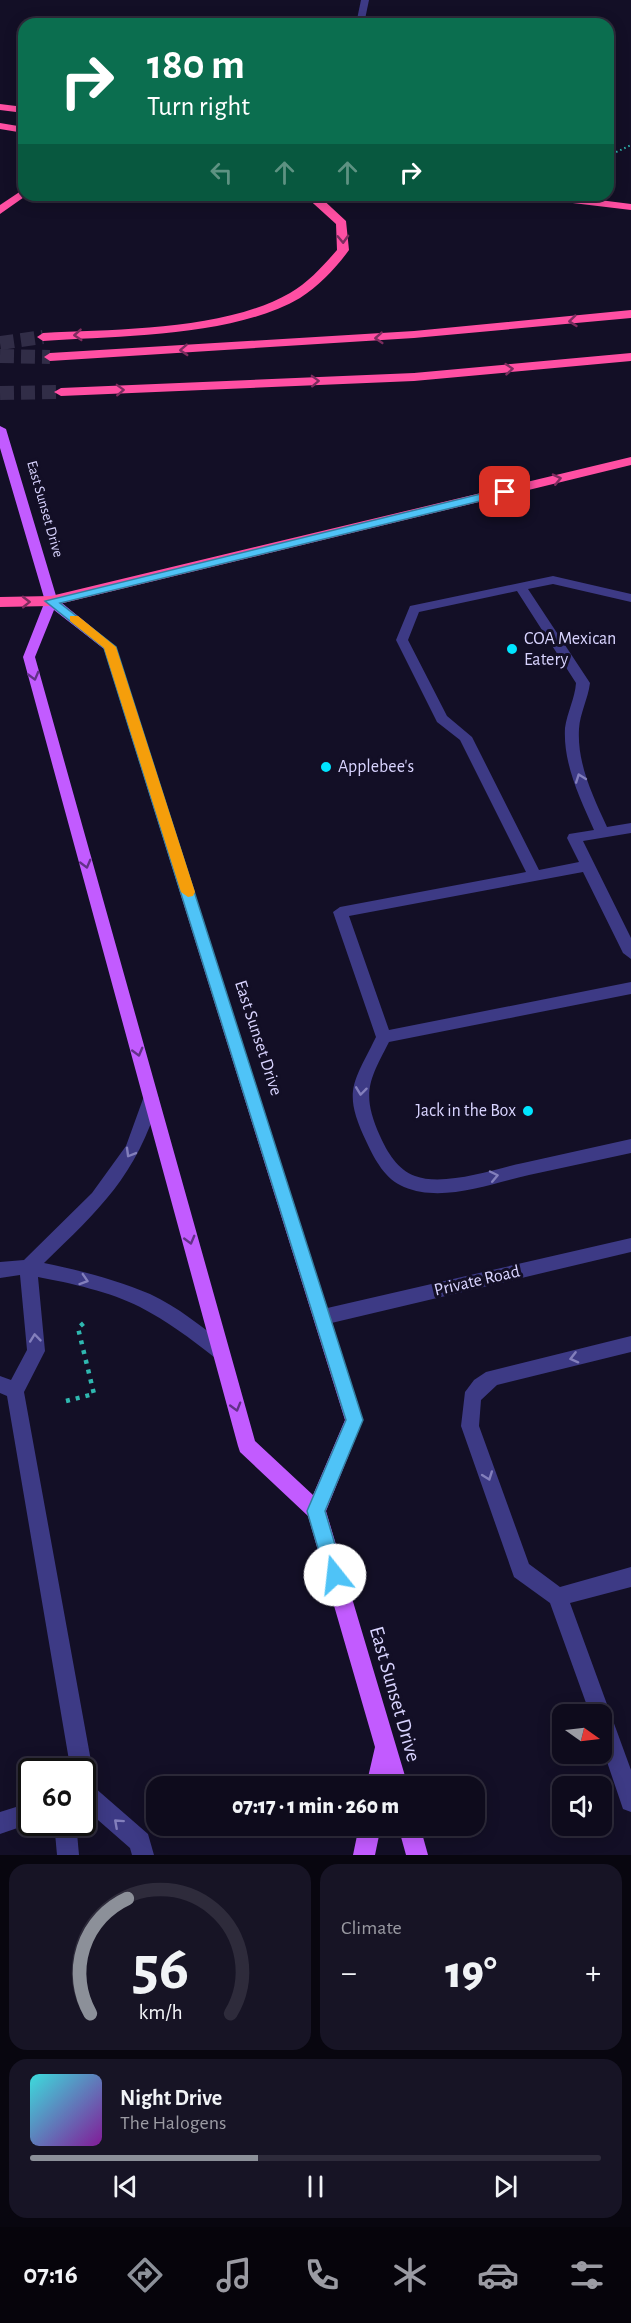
<!DOCTYPE html>
<html lang="en">
<head>
<meta charset="utf-8">
<style>
	:root { --surface:#0e0b1c; --page:#171425; --text:#f1f3f6; --muted:#9b9ba3; --line:#2e2b3b; --accent:#8c9099 }
	body { margin:0; font-family:"Alegreya Sans",sans-serif; background:var(--page); color:var(--text); height:100vh; display:flex; flex-direction:column; font-size:22px; white-space:nowrap }
	* { box-sizing:border-box; margin:0 }
	p { font-size:20px; color:var(--muted) }
	.icon { flex:none; width:33px; height:33px; fill:none; stroke:currentColor; stroke-width:2; stroke-linecap:round; stroke-linejoin:round }
	.map { position:relative; height:1855px; overflow:hidden }
	.details { display:flex; flex-direction:column; gap:9px; padding:9px; background:#08060f; flex:1 }
	.details>* { flex:none }
	.hud { position:absolute; left:18px; top:18px; width:596px; height:183px; border-radius:18px; box-shadow:0 3px 15px #0003,0 0 0 2px var(--line); background:#0b6e4f; color:#fff; overflow:hidden }
	.needle { width:39px; rotate:104deg }
	.buttons { position:absolute; left:552px; top:1704px; display:grid; gap:12px }
	.buttons a { display:grid; place-items:center; width:60px; height:60px; border-radius:12px; background:var(--surface); box-shadow:0 3px 15px #0003,0 0 0 2px var(--line); font-size:30px }
	.speed { position:absolute; left:18px; top:1758px; display:flex; gap:12px; font-size:30px; font-weight:700; text-align:center }
	.speed>* { display:grid; place-content:center; width:78px; height:78px; border-radius:50%; background:var(--surface); box-shadow:0 3px 15px #0003,0 0 0 2px var(--line); line-height:1 }
	.speed .limit { border:3px solid #111; border-radius:9px; background:#fff; color:#111 }
	.pin { position:absolute; display:grid; place-items:center; width:51px; height:51px; color:#fff; margin:-26px; border-radius:12px; box-shadow:0 3px 9px #0006 }
	.me { position:absolute; width:66px; margin:-33px; rotate:344deg; stroke-linejoin:round; filter:drop-shadow(0 0 4px #0008) }
	.turn { display:flex; align-items:center; gap:21px; height:126px; padding:0 30px; font-size:27px }
	.turn .icon { width:78px; height:78px; stroke-width:2.5 }
	.turn b { display:block; font-size:42px; line-height:51px }
	.lanes { display:flex; align-items:center; height:57px; padding:0 30px; background:#0003; justify-content:center; gap:30px; direction:ltr }
	.lanes .off { opacity:.35 }
	.big { font-size:45px; font-weight:800; line-height:1.1 }
	.details .tile { flex:1; display:flex; flex-direction:column; justify-content:center; gap:9px; min-width:0; padding:0 21px; border-radius:18px; background:var(--page) }
	.details .dial { align-items:center; gap:0 }
	.dial svg { height:156px; overflow:visible; fill:none; stroke:var(--line); stroke-width:7; stroke-linecap:round; text-anchor:middle }
	.dial text { fill:var(--text); stroke:none }
	.song { display:flex; align-items:center; gap:18px }
	.cover { width:72px; height:72px; border-radius:9px; background:linear-gradient(135deg,hsl(180 70% 55%),hsl(290 70% 35%)) }
	.played { height:6px; border-radius:3px; background:linear-gradient(90deg,var(--accent) 40%,var(--line) 40%) }
	.keys { display:flex; justify-content:space-around; direction:ltr }
	.heat { display:flex; justify-content:space-between; align-items:center; font-size:33px; direction:ltr }
	.details .tiles { flex:1; display:grid; gap:9px; grid-template-columns:1fr 1fr }
	.tile:last-child { grid-column:span 2 }
	.trip { position:absolute; left:146px; top:1776px; width:339px; height:60px; border-radius:18px; background:var(--surface); box-shadow:0 3px 15px #0003,0 0 0 2px var(--line); font-weight:800; line-height:60px; text-align:center }
	.dock { display:flex; height:96px; justify-content:space-around; align-items:center; background:#06040b; color:var(--muted) }
	.dock .icon { width:42px; height:42px }
	.dock .selected { color:var(--accent) }
	.dock b { font-size:27px; color:var(--text) }
	.map>svg:first-child { display:block }
</style>
</head>
<body>
<div class="map">
<svg width="631" height="1855" viewBox="0 0 631 1855">
	<rect width="100%" height="100%" fill="#130f26"/>
	<g fill="none" stroke-linecap="round" stroke-linejoin="round">
		<!-- highway-tunnel -->
		<g stroke="#312d47" stroke-width="14" stroke-dasharray="14 7" stroke-linecap="butt">
			<polyline points="0,343 43,337"/>
			<polyline points="0,356 50,357"/>
			<polyline points="0,393 61,392"/>
		</g>
		<!-- path-far1 -->
		<polyline stroke="#2fb8b0" stroke-width="2" stroke-dasharray="1.5 3" stroke-linecap="butt" points="608,156 631,145"/>
		<!-- path -->
		<polyline stroke="#2fb8b0" stroke-width="4.5" stroke-dasharray="4 6" stroke-linecap="butt" points="66,1401 94,1394 78,1328 85,1322"/>
		<!-- minor -->
		<g fill="#3d3a85" fill-rule="evenodd">
			<polygon points="361,0 369,0 364,24 356,24"/>
			<path d="M553 576 631 594V602L553 584 528 589 590 683C588 699 580 713 579 729 577 764 593 796 607 827L631 823V833L583 841 631 938V959L623 953 583 872 349 916 389 1030 631 982V994L389 1042C369 1081 361 1093 380 1136 387 1152 398 1170 415 1176 444 1187 494 1169 523 1163 559 1155 595 1147 631 1139V1153C597 1160 563 1168 529 1175 490 1184 442 1203 404 1187 385 1179 375 1160 367 1143 342 1091 353 1084 376 1037L333 912 340 907 526 872 460 740 437 722 396 640 410 606ZM517 591 576 683C575 698 567 713 565 728 563 764 580 798 594 830L569 834 567 838 579 862 539 870 472 737 447 716 408 640 419 612Z"/>
			<path d="M151 1093 157 1094 159 1099C137 1175 99 1210 44 1263 79 1270 117 1280 150 1294 178 1307 202 1327 226 1345L229 1351 226 1357 220 1359 214 1357C190 1338 167 1321 140 1307 111 1292 70 1283 38 1277L45 1351 24 1392 93 1772 90 1780 82 1782V1772H71L7 1396 0 1393V1376L11 1380 27 1350 20 1275 0 1278V1262L24 1260 92 1193 126 1146 143 1099 145 1094Z"/>
			<polygon points="631,1238 631,1252 323,1325 317,1323 314,1317 317,1311 323,1309"/>
			<polygon points="631,1336 631,1352 497,1385 481,1400 479,1426 529,1564 560,1587 631,1567 631,1587 570,1603 631,1770 631,1812 623,1809 602,1747 602,1714 590,1714 550,1603 514,1577 461,1426 465,1392 474,1380 486,1372"/>
			<polygon points="86,1784 94,1787 148,1834 154,1855 132,1855 130,1848 82,1806 82,1786"/>
			<polygon points="32,1802 32,1822 35,1822 0,1834 0,1812"/>
			<polygon points="54,1822 76,1822 79,1855 57,1855"/>
		</g>
		<!-- major -->
		<g fill="#c25bff" fill-rule="evenodd">
			<path d="M0 426 6 429 57 599 116 647 363 1420 326 1511 408 1786H366L375 1747 308 1516 240 1452 238 1446 23 657 45 601 0 448ZM54 610 104 649 345 1420 313 1495 255 1441 35 657Z"/>
			<polygon points="359,1826 381,1826 375,1855 353,1855"/>
			<polygon points="398,1826 420,1826 428,1855 406,1855"/>
		</g>
		<!-- highway -->
		<g fill="#ff4fa3" fill-rule="evenodd">
			<polygon points="0,104 24,107 24,113 0,110"/>
			<polygon points="0,123 24,127 24,133 0,129"/>
			<polygon points="24,189 24,195 27,195 0,214 0,205"/>
			<path d="M304 195H318L346 221 349 250C336 268 319 286 300 298 233 337 119 336 43 341L37 337 43 333C119 329 223 331 290 293 309 282 323 266 337 250L336 224Z"/>
			<polygon points="525,195 560,195 631,204 631,210 531,198"/>
			<polygon points="631,310 631,318 414,338 50,361 44,357 50,353 414,331"/>
			<polygon points="631,353 631,361 414,381 61,396 54,392 61,388 414,373"/>
			<polygon points="631,457 631,465 51,606 0,607 0,597 51,596"/>
		</g>
	</g>
	<!-- one-way arrows -->
	<defs><path id="oneway-chevron" d="M-2-3.5L2.5 0L-2 3.5" fill="none" stroke-width="1.6" stroke-linecap="round" stroke-linejoin="round" transform="scale(1.5)"/></defs>
	<g stroke="#7d2c5e">
		<use href="#oneway-chevron" transform="translate(343 239) rotate(88)"/>
		<use href="#oneway-chevron" transform="translate(573 321) rotate(174)"/>
		<use href="#oneway-chevron" transform="translate(78 335) rotate(176)"/>
		<use href="#oneway-chevron" transform="translate(379 338) rotate(176)"/>
		<use href="#oneway-chevron" transform="translate(184 350) rotate(177)"/>
		<use href="#oneway-chevron" transform="translate(509 369) rotate(-5)"/>
		<use href="#oneway-chevron" transform="translate(315 381) rotate(-2)"/>
		<use href="#oneway-chevron" transform="translate(120 390) rotate(-2)"/>
		<use href="#oneway-chevron" transform="translate(557 479) rotate(-13)"/>
		<use href="#oneway-chevron" transform="translate(26 602) rotate(-1)"/>
	</g>
	<g stroke="#623188">
		<use href="#oneway-chevron" transform="translate(34 676) rotate(75)"/>
		<use href="#oneway-chevron" transform="translate(86 864) rotate(75)"/>
		<use href="#oneway-chevron" transform="translate(138 1052) rotate(75)"/>
		<use href="#oneway-chevron" transform="translate(190 1240) rotate(75)"/>
		<use href="#oneway-chevron" transform="translate(236 1407) rotate(74)"/>
	</g>
	<g stroke="#837fbc">
		<use href="#oneway-chevron" transform="translate(580 778) rotate(-110)"/>
		<use href="#oneway-chevron" transform="translate(361 1091) rotate(97)"/>
		<use href="#oneway-chevron" transform="translate(130 1153) rotate(120)"/>
		<use href="#oneway-chevron" transform="translate(494 1176) rotate(-12)"/>
		<use href="#oneway-chevron" transform="translate(84 1280) rotate(18)"/>
		<use href="#oneway-chevron" transform="translate(35 1338) rotate(-96)"/>
		<use href="#oneway-chevron" transform="translate(574 1358) rotate(166)"/>
		<use href="#oneway-chevron" transform="translate(488 1476) rotate(70)"/>
		<use href="#oneway-chevron" transform="translate(118 1823) rotate(-138)"/>
	</g>
	<!-- route -->
	<polygon fill="#4fc3f7" stroke="#337fa1" stroke-width="1.5" points="505,488 509,489 509,494 60,603 116,647 363,1420 325,1511 344,1575 341,1581 335,1584 328,1581 326,1575 307,1511 346,1420 104,648 45,601"/>
	<!-- slow -->
	<polygon fill="#f59e0b" points="70,616 78,616 116,647 195,892 193,896 188,897 181,892 104,648 70,621"/>
	<!-- markers -->
	<g fill="#00e5ff" stroke="#130f26" stroke-width="2">
		<circle cx="512" cy="649" r="6"/>
		<circle cx="326" cy="767" r="6"/>
		<circle cx="528" cy="1111" r="6"/>
	</g>
	<g text-anchor="middle" dominant-baseline="central" stroke-width="6" stroke-linejoin="round" paint-order="stroke">
		<!-- far-street labels -->
		<g font-size="15" fill="#d9d4ff" stroke="#130f26">
			<text transform="translate(45 509) rotate(74)">East Sunset Drive</text>
		</g>
		<!-- poi labels -->
		<g font-size="18" fill="#d9d4ff" stroke="#130f26" text-anchor="start">
			<text x="524" y="639">COA Mexican<tspan x="524" dy="21">Eatery</tspan></text>
			<text x="338" y="767">Applebee's</text>
			<text x="516" y="1111" text-anchor="end">Jack in the Box</text>
		</g>
		<!-- street labels -->
		<g font-size="18" fill="#d9d4ff" stroke="#130f26">
			<text transform="translate(258 1038) rotate(72)">East Sunset Drive</text>
			<text transform="translate(477 1281) rotate(-13)">Private Road</text>
		</g>
		<!-- near-street labels -->
		<g font-size="21" fill="#d9d4ff" stroke="#130f26">
			<text transform="translate(395 1694) rotate(74)">East Sunset Drive</text>
		</g>
	</g>
</svg>
<div class="buttons">
<a><svg class="needle" viewBox="-14 -14 28 28"><path d="M0-13l5 13h-10z" fill="#e53935"/><path d="M0 13l5-13h-10z" fill="#9b9ba3"/></svg></a>
<a><svg class="icon" aria-label="sound" viewBox="0 0 24 24"><path d="M4 9h4l5-4v14l-5-4H4zM17 9q2 3 0 6"/></svg></a>
</div>
<div class="speed"><div class="limit">60</div></div>
<div class="pin" style="left:505px;top:492px;background:#d93025"><svg class="icon" aria-label="arrive" viewBox="0 0 24 24"><path d="M6 21V4h12l-3 4 3 4H6"/></svg></div>
<svg class="me" style="left:335px;top:1575px" viewBox="-20 -20 40 40"><circle r="19" fill="#fff"/><path d="M0-13L10 11 0 6-10 11z" fill="#4fc3f7"/></svg>
<div class="trip">07:17 · 1 min · 260 m</div>
<div class="hud">
<div class="turn"><svg class="icon" aria-label="right" viewBox="0 0 24 24"><path d="M7 20v-9h11M14 6l5 5-5 5"/></svg><div><b>180 m</b>Turn right</div></div>
<div class="lanes"><svg class="icon off" aria-label="left" viewBox="0 0 24 24"><path d="M17 20v-9H6M10 6l-5 5 5 5"/></svg><svg class="icon off" aria-label="ahead" viewBox="0 0 24 24"><path d="M12 20V5M6 11l6-6 6 6"/></svg><svg class="icon off" aria-label="ahead" viewBox="0 0 24 24"><path d="M12 20V5M6 11l6-6 6 6"/></svg><svg class="icon" aria-label="right" viewBox="0 0 24 24"><path d="M7 20v-9h11M14 6l5 5-5 5"/></svg></div>
</div>
</div>
<section class="details">
<div class="tiles">
<div class="tile dial"><svg viewBox="0 0 100 80">
<path d="M14 69A42 42 0 1 1 86 69"/>
<path d="M14 69A42 42 0 0 1 33 10" stroke="#8c9099"/>
<text x="50" y="56" font-size="32" font-weight="700">56</text>
<text x="50" y="72" font-size="11">km/h</text>
</svg></div>
<div class="tile"><p>Climate</p>
<div class="heat"><a>−</a><b class="big">19°</b><a>+</a></div>
</div>
<div class="tile">
<div class="song"><i class="cover"></i><div><b>Night Drive</b><p>The Halogens</p></div></div>
<div class="played"></div>
<div class="keys"><svg class="icon" aria-label="previous" viewBox="0 0 24 24"><path d="M18 5L8 12l10 7zM5 5v14"/></svg><svg class="icon" aria-label="pause" viewBox="0 0 24 24"><path d="M8 5v14M16 5v14"/></svg><svg class="icon" aria-label="next" viewBox="0 0 24 24"><path d="M6 5l10 7-10 7zM19 5v14"/></svg></div>
</div>
</div>
</section>
<nav class="dock">
<b>07:16</b>
<svg class="icon selected" aria-label="directions" viewBox="0 0 24 24"><path d="M12 3l9 9-9 9-9-9zM9 14v-3h6M13 9l2 2-2 2"/></svg>
<svg class="icon" aria-label="music" viewBox="0 0 24 24"><path d="M9 18V5l10-2v13"/><circle cx="6" cy="18" r="3"/><circle cx="16" cy="16" r="3"/></svg>
<svg class="icon" aria-label="phone" viewBox="0 0 24 24"><path d="M5 4h4l2 5-3 2q2 4 5 5l2-3 5 2v4C11 20 4 13 5 4z"/></svg>
<svg class="icon" aria-label="climate" viewBox="0 0 24 24"><path d="M12 3v18M4 7l16 10M4 17L20 7"/></svg>
<svg class="icon" aria-label="car" viewBox="0 0 24 24"><path d="M5 17H2v-5l4-1 3-4h7l3 4 3 1v5h-3M9 17h6M6 11h13"/><circle cx="7" cy="17" r="2"/><circle cx="17" cy="17" r="2"/></svg>
<svg class="icon" aria-label="filters" viewBox="0 0 24 24"><path d="M4 7h16M4 17h16"/><circle cx="9" cy="7" r="2"/><circle cx="15" cy="17" r="2"/></svg>
</nav>
</body>
</html>
